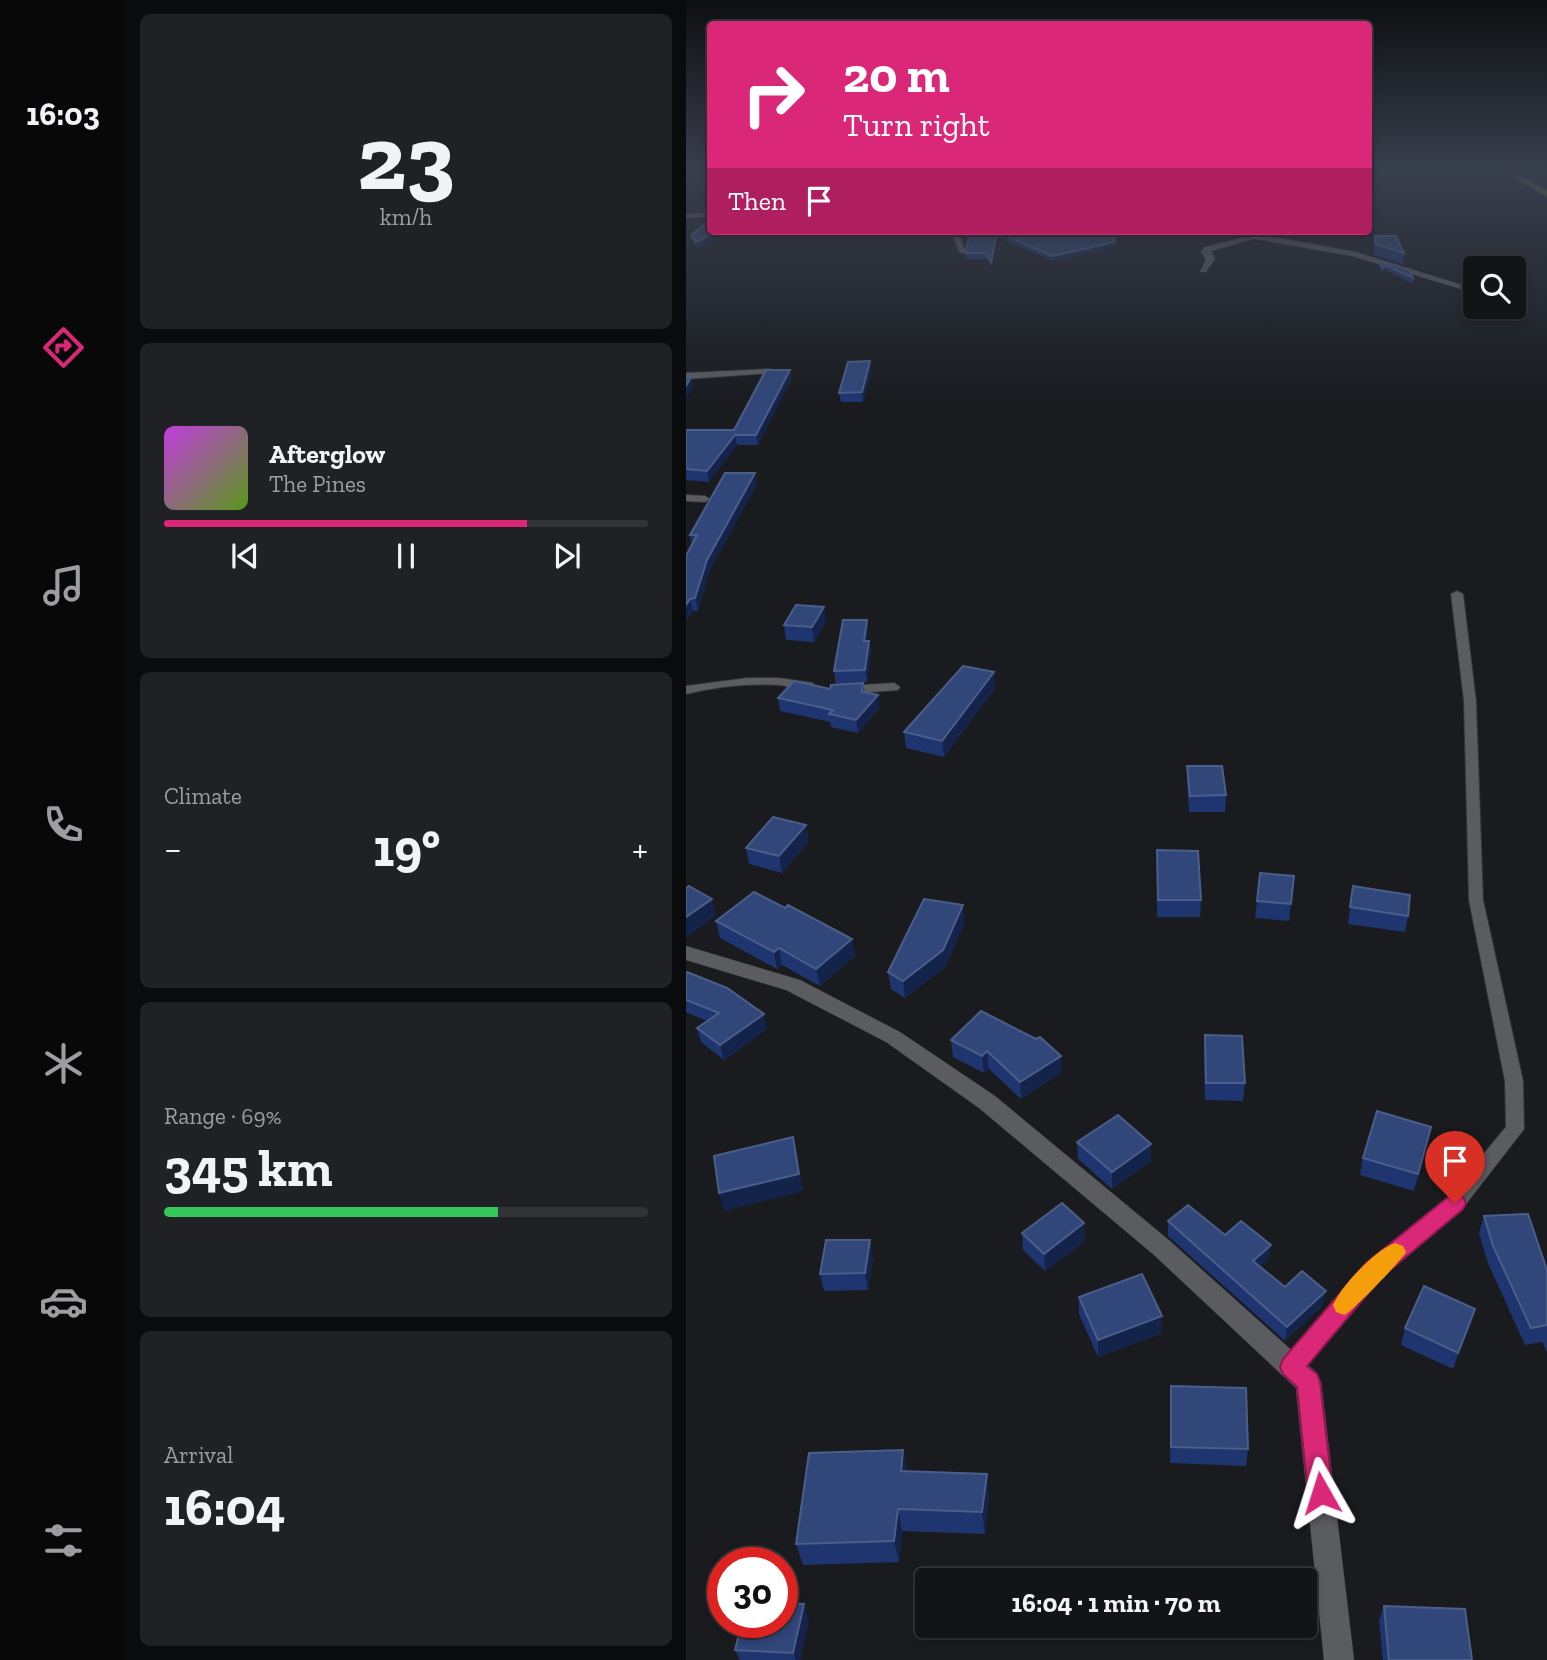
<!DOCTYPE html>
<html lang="en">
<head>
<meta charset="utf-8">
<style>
	:root { --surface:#131417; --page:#202124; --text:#f1f3f6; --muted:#9d9ea1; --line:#323336; --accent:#db2777 }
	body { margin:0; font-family:"Zilla Slab",serif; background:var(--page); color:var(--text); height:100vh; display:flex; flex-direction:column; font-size:26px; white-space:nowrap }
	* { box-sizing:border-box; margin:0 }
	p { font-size:23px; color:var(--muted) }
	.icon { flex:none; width:38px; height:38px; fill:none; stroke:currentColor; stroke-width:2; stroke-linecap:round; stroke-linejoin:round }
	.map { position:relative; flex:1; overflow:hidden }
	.details { display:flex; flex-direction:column; gap:14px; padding:14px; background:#0a0b0d; width:560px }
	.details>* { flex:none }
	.banner { position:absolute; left:21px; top:21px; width:665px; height:214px; border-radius:7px; box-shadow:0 4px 10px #0003,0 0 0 2px var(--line); background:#db2777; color:#fff; overflow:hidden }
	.tools { position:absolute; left:777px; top:256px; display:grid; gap:14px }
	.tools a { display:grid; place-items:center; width:63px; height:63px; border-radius:7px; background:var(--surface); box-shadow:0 4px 10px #0003,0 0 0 2px var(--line); font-size:35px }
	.speed { position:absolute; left:21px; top:1547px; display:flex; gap:14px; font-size:35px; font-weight:700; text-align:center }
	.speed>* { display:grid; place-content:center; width:91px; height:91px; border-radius:50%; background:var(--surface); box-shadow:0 4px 10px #0003,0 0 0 2px var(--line); line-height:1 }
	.speed .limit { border:10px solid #d22; background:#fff; color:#111 }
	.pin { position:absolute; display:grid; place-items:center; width:60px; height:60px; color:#fff; margin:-72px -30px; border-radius:50% 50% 50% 0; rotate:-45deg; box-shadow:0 0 7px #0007 }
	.pin .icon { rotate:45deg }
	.me { position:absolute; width:77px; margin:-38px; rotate:354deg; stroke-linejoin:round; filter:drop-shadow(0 0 5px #0008) }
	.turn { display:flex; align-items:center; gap:24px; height:147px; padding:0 21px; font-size:32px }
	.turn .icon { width:91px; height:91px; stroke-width:2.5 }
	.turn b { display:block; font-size:49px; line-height:60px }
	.then { display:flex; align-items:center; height:66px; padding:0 21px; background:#0003; gap:14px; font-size:26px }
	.big { font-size:52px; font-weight:800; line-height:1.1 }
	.details .tile { flex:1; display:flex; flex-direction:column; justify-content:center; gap:10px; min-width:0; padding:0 24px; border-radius:10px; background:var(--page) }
	.details .dial { align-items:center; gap:0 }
	.dial b { font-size:91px; line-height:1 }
	.song { display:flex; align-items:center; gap:21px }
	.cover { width:84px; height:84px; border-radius:10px; background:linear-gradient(135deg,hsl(290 70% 55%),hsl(90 70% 35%)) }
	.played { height:7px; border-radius:4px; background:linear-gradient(90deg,var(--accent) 75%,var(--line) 75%) }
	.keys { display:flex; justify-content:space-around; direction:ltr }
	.heat { display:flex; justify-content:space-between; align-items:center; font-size:38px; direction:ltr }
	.charge { height:10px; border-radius:5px; background:linear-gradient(90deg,#34c759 69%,var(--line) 0) }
	.trip { position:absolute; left:229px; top:1568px; width:402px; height:70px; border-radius:7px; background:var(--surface); box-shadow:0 4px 10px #0003,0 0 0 2px var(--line); font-weight:800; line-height:70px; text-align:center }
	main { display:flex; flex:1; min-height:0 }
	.dock { display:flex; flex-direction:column; width:126px; justify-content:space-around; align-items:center; background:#080809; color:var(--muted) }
	.dock .icon { width:49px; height:49px }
	.dock .selected { color:var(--accent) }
	.dock b { font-size:32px; color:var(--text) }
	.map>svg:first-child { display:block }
</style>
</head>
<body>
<main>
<nav class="dock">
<b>16:03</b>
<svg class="icon selected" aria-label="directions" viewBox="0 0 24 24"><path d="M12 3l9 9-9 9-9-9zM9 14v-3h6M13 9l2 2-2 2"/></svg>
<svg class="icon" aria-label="music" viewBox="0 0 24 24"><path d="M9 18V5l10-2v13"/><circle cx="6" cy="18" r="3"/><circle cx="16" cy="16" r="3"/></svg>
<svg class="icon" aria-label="phone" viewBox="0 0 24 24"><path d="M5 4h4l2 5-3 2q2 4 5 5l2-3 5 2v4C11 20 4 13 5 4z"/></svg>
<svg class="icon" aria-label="climate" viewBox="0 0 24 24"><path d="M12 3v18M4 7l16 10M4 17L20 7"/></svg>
<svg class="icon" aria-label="car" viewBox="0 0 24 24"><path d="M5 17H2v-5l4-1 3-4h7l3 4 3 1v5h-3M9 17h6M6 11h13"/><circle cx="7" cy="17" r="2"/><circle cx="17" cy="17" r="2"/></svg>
<svg class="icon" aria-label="filters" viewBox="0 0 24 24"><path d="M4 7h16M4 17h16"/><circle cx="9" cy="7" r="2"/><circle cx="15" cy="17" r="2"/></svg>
</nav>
<section class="details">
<div class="tile dial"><b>23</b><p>km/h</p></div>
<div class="tile">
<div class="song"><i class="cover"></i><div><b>Afterglow</b><p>The Pines</p></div></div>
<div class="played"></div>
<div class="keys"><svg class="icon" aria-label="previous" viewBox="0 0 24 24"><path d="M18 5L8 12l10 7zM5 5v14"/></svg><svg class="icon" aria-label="pause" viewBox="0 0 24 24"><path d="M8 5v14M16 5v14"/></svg><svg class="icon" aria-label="next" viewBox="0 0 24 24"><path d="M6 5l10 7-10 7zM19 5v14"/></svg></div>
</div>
<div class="tile"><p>Climate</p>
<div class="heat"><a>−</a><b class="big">19°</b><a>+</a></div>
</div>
<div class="tile"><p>Range · 69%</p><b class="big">345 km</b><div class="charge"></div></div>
<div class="tile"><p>Arrival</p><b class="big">16:04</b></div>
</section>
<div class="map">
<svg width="861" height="1660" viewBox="0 0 861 1660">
	<rect width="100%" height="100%" fill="#191b1f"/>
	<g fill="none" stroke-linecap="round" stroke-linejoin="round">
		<defs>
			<g id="service">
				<polygon points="82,369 85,369 85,373 0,379 0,373"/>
				<polygon points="0,495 19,496 24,499 19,502 0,501"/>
				<polygon points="771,591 777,594 790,701 797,900 837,1081 838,1129 776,1209 695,1276 613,1374 606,1377 599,1374 596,1367 599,1360 681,1264 762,1197 820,1127 819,1081 783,900 778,701 765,594"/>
				<path d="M61 678H93L127 683 129 686C120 693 104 686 93 685 61 683 30 687 0 694V686Z"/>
				<polygon points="208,683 214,687 212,690 160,694 154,690 160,686"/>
			</g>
			<g id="minor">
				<polygon points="24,213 24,217 0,218 0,214"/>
				<polygon points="264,231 272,231 280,253 274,253"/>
				<polygon points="370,231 493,231 489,233 374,233"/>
				<polygon points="543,231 556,231 670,252 786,288 778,290 666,256 568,239 525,251 529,259 520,272 514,272 520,259 515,252 519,247 559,237"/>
				<polygon points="0,946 114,980 214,1032 309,1096 484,1241 631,1373 635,1382 668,1660 638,1660 610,1388 468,1255 293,1108 200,1042 100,990 0,960"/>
			</g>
			<polygon id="motorway" points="816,171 826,171 861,190 861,197"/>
		</defs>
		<!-- service casing -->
		<use href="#service" stroke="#333437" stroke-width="2"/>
		<!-- minor casing -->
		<use href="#minor" stroke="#333437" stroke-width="1"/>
		<!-- motorway casing -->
		<use href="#motorway" stroke="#333437" stroke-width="2"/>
		<!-- service -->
		<use href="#service" fill="#5a5c60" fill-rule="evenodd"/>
		<!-- minor -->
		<use href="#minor" fill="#5a5c60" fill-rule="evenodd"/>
		<!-- motorway -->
		<use href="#motorway" fill="#a5ac3b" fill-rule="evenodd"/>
	</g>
	<!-- wall -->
	<g fill="#1e356f">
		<polygon points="24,220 11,249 7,242 5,235"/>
		<polygon points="285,231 357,234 429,247 368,261 311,237 306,267 301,259 279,259 279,253"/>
		<polygon points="689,236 718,253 717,264 688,255"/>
		<polygon points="694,262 727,278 727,284 701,271 696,273 693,267"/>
		<polygon points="104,370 105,380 72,445 51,445 23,482 0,480 0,430 48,430"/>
		<polygon points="185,371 177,402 155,402 153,393"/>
		<polygon points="71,484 23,572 12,611 7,611 0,622 6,544 4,535"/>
		<polygon points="181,620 182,632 181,641 183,641 185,653 181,682 150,684 148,671"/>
		<polygon points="140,622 128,642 100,640 98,625"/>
		<polygon points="177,683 179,693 192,695 193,708 172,733 145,727 144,722 94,711 92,698"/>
		<polygon points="309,688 258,757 220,748 218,732"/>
		<polygon points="501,766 540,795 539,812 503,812 501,782"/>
		<polygon points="120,825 123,841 96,873 63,864 60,848"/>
		<polygon points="471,850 515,900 514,917 471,917"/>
		<polygon points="608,876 603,921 569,918 571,901"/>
		<polygon points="667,886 722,916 719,932 662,924"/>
		<polygon points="99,908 166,939 169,956 134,986 96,965 91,969 34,938 30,921"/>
		<polygon points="279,922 259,967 219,998 205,989 202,972"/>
		<polygon points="0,973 81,1029 38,1060 15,1042 11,1028 21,1021 0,1012"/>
		<polygon points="519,1035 559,1083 557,1101 519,1100 518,1052"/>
		<polygon points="350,1039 375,1073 335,1099 302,1068 298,1073 267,1057 265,1040"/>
		<polygon points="391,1142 465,1161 426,1189 392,1159"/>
		<polygon points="742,1144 728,1191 674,1175 677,1158"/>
		<polygon points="798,1216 861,1270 861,1352 856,1342 839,1345 802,1263 793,1233"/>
		<polygon points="482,1221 539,1235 583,1259 574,1267 599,1287 637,1305 599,1341 482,1236"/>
		<polygon points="398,1223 399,1241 359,1271 337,1250 336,1233"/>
		<polygon points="184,1240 187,1257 182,1290 138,1291 134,1274"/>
		<polygon points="393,1297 476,1316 476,1333 412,1357 393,1314"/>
		<polygon points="789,1309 784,1326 767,1369 715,1345 719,1328"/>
		<polygon points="485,1386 562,1449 560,1466 484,1463"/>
		<polygon points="217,1450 221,1471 303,1496 299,1534 216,1531 213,1562 117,1565 110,1544"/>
		<polygon points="698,1606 786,1660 697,1660 693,1621"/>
		<polygon points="123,1619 114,1660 54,1660 49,1650"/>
	</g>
	<!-- shaded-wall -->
	<g fill="#14234a">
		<polygon points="32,231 47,231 11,249 10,242"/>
		<polygon points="311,232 311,237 306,267 305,262"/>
		<polygon points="429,242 429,247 368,261 367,256"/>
		<polygon points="701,266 701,271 696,273 697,268"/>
		<polygon points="184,361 185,371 177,402 176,392"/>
		<polygon points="104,370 105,380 72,445 70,435"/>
		<polygon points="5,377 7,387 0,399 0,386"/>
		<polygon points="49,435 51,445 23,482 21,471"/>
		<polygon points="69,473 71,484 23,572 12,611 9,598 21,560"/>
		<polygon points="4,599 7,611 0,622 0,605"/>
		<polygon points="138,607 140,622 128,642 126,627"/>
		<polygon points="181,620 182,632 179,654 178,641"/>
		<polygon points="183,641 185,653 181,682 179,670"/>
		<polygon points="308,672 309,688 258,757 256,741"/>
		<polygon points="192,695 193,708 172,733 170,720"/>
		<polygon points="120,825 123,841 96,873 93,856"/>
		<polygon points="26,899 30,915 0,938 0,917"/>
		<polygon points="277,905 279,922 259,967 219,998 217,981"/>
		<polygon points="166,939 169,956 134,986 130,969"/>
		<polygon points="93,948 96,965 91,969 88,952"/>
		<polygon points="78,1014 81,1029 38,1060 34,1045"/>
		<polygon points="301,1051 302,1068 298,1073 296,1056"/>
		<polygon points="375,1056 375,1073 335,1099 334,1082"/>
		<polygon points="745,1127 742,1144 728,1191 732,1174"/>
		<polygon points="107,1137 117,1191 38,1211 33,1193"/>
		<polygon points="465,1144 465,1161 426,1189 426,1172"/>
		<polygon points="398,1223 399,1241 359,1271 358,1254"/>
		<polygon points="184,1240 187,1257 182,1290 179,1273"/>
		<polygon points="585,1245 583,1259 565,1275 567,1261"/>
		<polygon points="640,1291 637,1305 599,1341 601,1327"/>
		<polygon points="789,1309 784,1326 767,1369 772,1353"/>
		<polygon points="476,1316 476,1333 412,1357 412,1340"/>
		<polygon points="217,1450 222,1473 215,1471"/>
		<polygon points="301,1474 303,1496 299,1534 296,1512"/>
		<polygon points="212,1509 216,1531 213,1562 208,1541"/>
		<polygon points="118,1604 123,1619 114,1660 110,1660 107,1653"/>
	</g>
	<!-- building -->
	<g fill="#31477a" stroke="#4b5d89" stroke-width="2">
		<polygon points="24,220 24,231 32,231 10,242 5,235"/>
		<polygon points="285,231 357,231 357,234 428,234 429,242 367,256 311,232 305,262 300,253 279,253"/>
		<polygon points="689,236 710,236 718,253 689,244"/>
		<polygon points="694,262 723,270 727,278 701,266 697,268"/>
		<polygon points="184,361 176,392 153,393 162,362"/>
		<polygon points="80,370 104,370 70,435 49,435 21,471 0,469 0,430 48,430"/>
		<polygon points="0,377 5,377 0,386"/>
		<polygon points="39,473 69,473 21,560 9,598 4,599 0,605 0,556 11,535 4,535"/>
		<polygon points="110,605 138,607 126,627 98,625"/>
		<polygon points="157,620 181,620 178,641 183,641 179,670 148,671"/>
		<polygon points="277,666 308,672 256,741 218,732"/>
		<polygon points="108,681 144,689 145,685 177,683 176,692 192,695 170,720 143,714 147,710 92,698"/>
		<polygon points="501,766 536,766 540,795 504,796"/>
		<polygon points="87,817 120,825 93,856 60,848"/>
		<polygon points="471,850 512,851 515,900 472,900"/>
		<polygon points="574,873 608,876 605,904 571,901"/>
		<polygon points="3,886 26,899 0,917 0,888"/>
		<polygon points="667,886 724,895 722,916 664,907"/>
		<polygon points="68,892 99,908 102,905 166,939 130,969 93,948 88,952 30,921"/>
		<polygon points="238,899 277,905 257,950 217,981 202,972"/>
		<polygon points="1,972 41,988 78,1014 34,1045 11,1028 33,1013 0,1000 0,973"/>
		<polygon points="295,1011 350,1039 354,1037 375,1056 334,1082 301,1051 296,1056 265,1040"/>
		<polygon points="519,1035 556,1036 559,1083 520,1083"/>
		<polygon points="691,1111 745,1127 732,1174 677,1158"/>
		<polygon points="432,1115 465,1144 426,1172 391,1142"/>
		<polygon points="107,1137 113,1174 33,1193 28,1156"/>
		<polygon points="376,1203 398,1223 358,1254 336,1233"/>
		<polygon points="502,1205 539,1235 555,1221 585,1245 567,1261 599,1287 616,1271 640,1291 601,1327 482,1221"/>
		<polygon points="842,1214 861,1270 861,1325 845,1328 807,1246 798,1216"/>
		<polygon points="140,1240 184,1240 179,1273 134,1274"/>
		<polygon points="456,1274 476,1316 412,1340 393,1297"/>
		<polygon points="738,1286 789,1309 772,1353 719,1328"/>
		<polygon points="485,1386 560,1388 562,1449 485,1447"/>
		<polygon points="217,1450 215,1471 301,1474 296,1512 212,1509 208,1541 110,1544 123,1453"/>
		<polygon points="96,1603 118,1604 107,1653 49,1650 56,1622 96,1622"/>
		<polygon points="698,1606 779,1609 786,1660 703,1660"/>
	</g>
	<!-- sky -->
	<linearGradient id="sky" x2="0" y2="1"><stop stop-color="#0e0f11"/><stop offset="0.42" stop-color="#383f4d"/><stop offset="1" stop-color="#383f4d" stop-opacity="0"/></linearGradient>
	<rect width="861" height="403" fill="url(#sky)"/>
	<!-- route -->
	<polygon fill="#db2777" stroke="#8e194d" stroke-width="2" points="769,1194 777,1197 780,1203 777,1209 696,1277 621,1366 631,1374 634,1382 647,1493 644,1502 635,1506 626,1502 622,1493 611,1387 597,1374 594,1367 597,1359 680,1263 762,1197"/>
	<!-- slow -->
	<path fill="#f59e0b" d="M709 1243 717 1246 720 1252C717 1259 665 1313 658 1315L650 1312 647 1305C656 1285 689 1250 709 1243Z"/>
</svg>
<div class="tools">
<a><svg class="icon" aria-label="search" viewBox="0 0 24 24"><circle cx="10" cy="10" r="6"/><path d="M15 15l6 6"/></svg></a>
</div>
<div class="speed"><div class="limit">30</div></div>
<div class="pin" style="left:769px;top:1203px;background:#d93025"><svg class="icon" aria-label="arrive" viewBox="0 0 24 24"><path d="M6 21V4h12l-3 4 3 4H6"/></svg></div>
<svg class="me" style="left:635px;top:1493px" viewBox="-20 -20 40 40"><path d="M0-17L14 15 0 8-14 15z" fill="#db2777" stroke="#fff" stroke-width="4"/></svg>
<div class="trip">16:04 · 1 min · 70 m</div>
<div class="banner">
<div class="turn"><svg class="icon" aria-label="right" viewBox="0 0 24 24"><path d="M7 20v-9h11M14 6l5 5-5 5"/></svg><div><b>20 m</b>Turn right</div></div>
<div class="then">Then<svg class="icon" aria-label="arrive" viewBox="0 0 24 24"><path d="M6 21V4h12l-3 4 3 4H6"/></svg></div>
</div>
</div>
</main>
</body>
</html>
